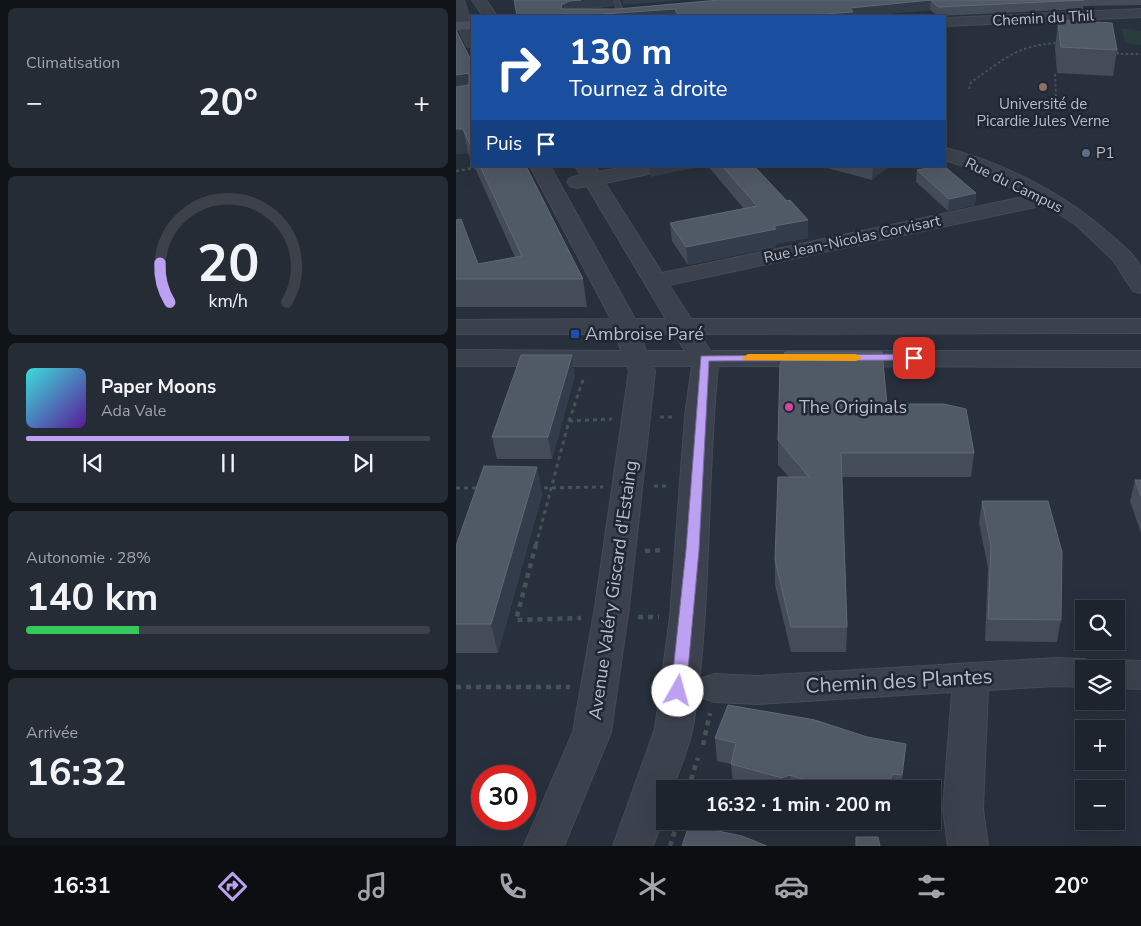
<!DOCTYPE html>
<html lang="fr">
<head>
<meta charset="utf-8">
<style>
	:root { --surface:#1e242e; --page:#262c36; --text:#f1f3f6; --muted:#a1a4aa; --line:#3c414a; --accent:#bca0f2 }
	body { margin:0; font-family:"Nunito Sans",sans-serif; background:var(--page); color:var(--text); height:100vh; display:flex; flex-direction:column; font-size:19px; white-space:nowrap }
	* { box-sizing:border-box; margin:0 }
	p { font-size:16px; color:var(--muted) }
	.icon { flex:none; width:28px; height:28px; fill:none; stroke:currentColor; stroke-width:2; stroke-linecap:round; stroke-linejoin:round }
	.map { position:relative; flex:1; overflow:hidden }
	.panel { display:flex; flex-direction:column; gap:8px; padding:8px; background:#101419; width:456px }
	.panel>* { flex:none }
	.hud { position:absolute; left:15px; top:15px; width:475px; height:152px; border-radius:0px; box-shadow:0 5px 20px #0002,0 0 0 1px var(--line); background:#1a4fa0; color:#fff; overflow:hidden }
	.buttons { position:absolute; left:619px; top:600px; display:grid; gap:10px }
	.buttons a { display:grid; place-items:center; width:50px; height:50px; border-radius:0px; background:var(--surface); box-shadow:0 5px 20px #0002,0 0 0 1px var(--line); font-size:25px }
	.speed { position:absolute; left:15px; top:765px; display:flex; gap:10px; font-size:25px; font-weight:700; text-align:center }
	.speed>* { display:grid; place-content:center; width:65px; height:65px; border-radius:50%; background:var(--surface); box-shadow:0 5px 20px #0002,0 0 0 1px var(--line); line-height:1 }
	.speed .limit { border:8px solid #d22; background:#fff; color:#111 }
	.pin { position:absolute; display:grid; place-items:center; width:42px; height:42px; color:#fff; margin:-21px; border-radius:10px; box-shadow:0 2px 8px #0006 }
	.me { position:absolute; width:55px; margin:-28px; rotate:7deg; stroke-linejoin:round; filter:drop-shadow(0 0 4px #0008) }
	.turn { display:flex; align-items:center; gap:18px; height:105px; padding:0 15px; font-size:22px }
	.turn .icon { width:65px; height:65px; stroke-width:2.5 }
	.turn b { display:block; font-size:35px; line-height:42px }
	.then { display:flex; align-items:center; height:48px; padding:0 15px; background:#0003; gap:10px; font-size:19px }
	.big { font-size:38px; font-weight:700; line-height:1.1 }
	.panel .card { flex:1; display:flex; flex-direction:column; justify-content:center; gap:8px; min-width:0; padding:0 18px; border-radius:8px; background:var(--page) }
	.panel .dial { align-items:center; gap:0 }
	.dial svg { height:130px; overflow:visible; fill:none; stroke:var(--line); stroke-width:7; stroke-linecap:round; text-anchor:middle }
	.dial text { fill:var(--text); stroke:none }
	.song { display:flex; align-items:center; gap:15px }
	.cover { width:60px; height:60px; border-radius:8px; background:linear-gradient(135deg,hsl(180 70% 55%),hsl(270 70% 35%)) }
	.played { height:5px; border-radius:2px; background:linear-gradient(90deg,var(--accent) 80%,var(--line) 80%) }
	.keys { display:flex; justify-content:space-around; direction:ltr }
	.heat { display:flex; justify-content:space-between; align-items:center; font-size:28px; direction:ltr }
	.charge { height:8px; border-radius:4px; background:linear-gradient(90deg,#34c759 28%,var(--line) 0) }
	.trip { position:absolute; left:200px; top:780px; width:285px; height:50px; border-radius:0px; background:var(--surface); box-shadow:0 5px 20px #0002,0 0 0 1px var(--line); font-weight:700; line-height:50px; text-align:center }
	.menu { display:flex; height:80px; justify-content:space-around; align-items:center; background:#0c0e12; color:var(--muted) }
	.menu .icon { width:35px; height:35px }
	.menu .selected { color:var(--accent) }
	.menu b { font-size:22px; color:var(--text) }
	main { display:flex; flex:1; min-height:0 }
	.map>svg:first-child { display:block }
</style>
</head>
<body>
<main>
<section class="panel">
<div class="card"><p>Climatisation</p>
<div class="heat"><a>−</a><b class="big">20°</b><a>+</a></div>
</div>
<div class="card dial"><svg viewBox="0 0 100 80">
<path d="M14 69A42 42 0 1 1 86 69"/>
<path d="M14 69A42 42 0 0 1 8 45" stroke="#bca0f2"/>
<text x="50" y="56" font-size="32" font-weight="700">20</text>
<text x="50" y="72" font-size="11">km/h</text>
</svg></div>
<div class="card">
<div class="song"><i class="cover"></i><div><b>Paper Moons</b><p>Ada Vale</p></div></div>
<div class="played"></div>
<div class="keys"><svg class="icon" aria-label="previous" viewBox="0 0 24 24"><path d="M18 5L8 12l10 7zM5 5v14"/></svg><svg class="icon" aria-label="pause" viewBox="0 0 24 24"><path d="M8 5v14M16 5v14"/></svg><svg class="icon" aria-label="next" viewBox="0 0 24 24"><path d="M6 5l10 7-10 7zM19 5v14"/></svg></div>
</div>
<div class="card"><p>Autonomie · 28%</p><b class="big">140 km</b><div class="charge"></div></div>
<div class="card"><p>Arrivée</p><b class="big">16:32</b></div>
</section>
<div class="map">
<svg width="685" height="846" viewBox="0 0 685 846">
	<rect width="100%" height="100%" fill="#28303d"/>
	<!-- green -->
	<polygon fill="#2a3b3e" points="665,28 685,31 685,45 669,43"/>
	<g fill="none" stroke-linecap="round" stroke-linejoin="round">
		<defs>
			<polygon id="service" points="157,0 163,0 168,14 162,14"/>
			<g id="minor">
				<polygon points="0,0 8,0 16,27 16,48 11,46 0,23"/>
				<polygon points="16,0 30,0 41,16 27,16"/>
				<polygon points="685,9 685,17 489,26 489,18"/>
				<path d="M489 148C549 163 610 195 656 236 666 245 678 254 684 266 685 273 685 285 685 293L677 291 657 260 620 225 589 205 213 285 235 319H685V333L244 334 254 351H685V367L262 366C250 486 256 608 237 727 233 748 223 769 217 789H209V812L197 846H157L199 729 214 617 229 416 236 366H197L199 371 173 607 155 732 108 846H68L117 732 139 607 173 371 171 366H0V350L165 351 160 334H0V320L155 319 74 166H94L179 319H210L131 186 121 188 114 186 111 182 114 178 125 175 119 166H139L142 172 173 166H215L212 170 149 183 206 273 572 196 515 169 489 160ZM184 334H219L229 351H190Z"/>
				<polygon points="600,658 628,659 641,663 643,669 628,669 628,687 600,686 532,690 527,809 532,846 492,846 487,809 496,692 302,704 259,702 246,698 241,688 246,678 259,674 302,676"/>
				<polygon points="660,660 685,661 685,689 660,688 660,669 645,669 647,664"/>
			</g>
			<polygon id="secondary" points="16,21 16,29 0,30 0,22"/>
		</defs>
		<!-- service casing -->
		<use href="#service" stroke="#454b56" stroke-width="2"/>
		<!-- minor casing -->
		<use href="#minor" stroke="#454b56" stroke-width="2"/>
		<!-- secondary casing -->
		<use href="#secondary" stroke="#454b56" stroke-width="2"/>
		<!-- path-far3 -->
		<g stroke="#435356" stroke-width="2" stroke-dasharray="2.5 2.5" stroke-linecap="butt">
			<polyline points="660,47 662,54 685,54"/>
			<polyline points="599,74 600,97"/>
			<path d="M513 89 515 82C548 60 560 45 602 43"/>
		</g>
		<!-- path-far2 -->
		<polyline stroke="#435356" stroke-width="2.5" stroke-dasharray="3 3" stroke-linecap="butt" points="0,171 30,166"/>
		<!-- path-far1 -->
		<g stroke="#435356" stroke-width="3" stroke-dasharray="4 4" stroke-linecap="butt">
			<polyline points="204,417 218,417"/>
			<polyline points="113,421 156,419"/>
			<polyline points="198,486 214,486"/>
			<polyline points="0,488 24,488"/>
			<polyline points="80,488 147,487"/>
			<polyline points="80,545 113,421 128,377"/>
		</g>
		<!-- path -->
		<g stroke="#435356" stroke-width="4.5" stroke-dasharray="5 5" stroke-linecap="butt">
			<polyline points="80,544 60,620 125,618"/>
			<polyline points="189,551 208,550"/>
			<polyline points="182,617 203,617"/>
			<polyline points="0,687 114,687"/>
			<polyline points="247,745 254,713"/>
			<polyline points="232,789 242,758"/>
			<polyline points="214,846 222,821"/>
		</g>
		<!-- service -->
		<use href="#service" fill="#3c424d" fill-rule="evenodd"/>
		<!-- minor -->
		<use href="#minor" fill="#3c424d" fill-rule="evenodd"/>
		<!-- secondary -->
		<use href="#secondary" fill="#4a515f" fill-rule="evenodd"/>
	</g>
	<!-- wall -->
	<g fill="#444c5a">
		<polygon points="58,0 157,6 131,9 161,9 263,0 685,0 685,5 627,6 627,9 482,16 474,10 403,16 61,16"/>
		<polygon points="602,23 661,50 657,76 601,73 599,48"/>
		<polygon points="0,30 16,62 16,163 12,153 0,154"/>
		<polygon points="18,166 70,166 127,279 131,307 0,307 0,220 22,264 59,257"/>
		<polygon points="252,166 298,166 352,238 320,244 320,247 232,265 216,241 214,223 288,209"/>
		<polygon points="364,166 433,166 416,180"/>
		<polygon points="461,170 520,193 519,205 492,211 460,182"/>
		<polygon points="119,375 96,459 41,459 36,437"/>
		<polygon points="431,404 518,453 515,477 386,477 391,627 390,652 335,652 319,585 319,560 333,477 322,465 322,440"/>
		<polygon points="81,467 86,495 42,653 0,653 0,546"/>
		<polygon points="679,480 685,480 685,533 674,501"/>
		<polygon points="526,501 605,620 601,642 529,641 532,568 523,523"/>
		<polygon points="411,737 450,744 445,789 286,789 277,786 275,764 261,761 259,738"/>
	</g>
	<!-- shaded-wall -->
	<g fill="#333c4a">
		<polygon points="125,0 157,0 157,6 114,10 106,14 105,5 113,1"/>
		<polygon points="166,0 229,0 167,5"/>
		<polygon points="475,0 474,10 403,16 353,16 353,15 394,8"/>
		<polygon points="219,9 219,16 147,16 147,14"/>
		<polygon points="13,73 16,90 0,98 0,75"/>
		<polygon points="0,129 7,129 12,153 0,154"/>
		<polygon points="193,166 247,166 194,177"/>
		<polygon points="417,166 433,166 416,180"/>
		<polygon points="520,193 519,205 492,211 493,199"/>
		<polygon points="352,220 352,238 320,244 320,247 232,265 230,247 318,226"/>
		<polygon points="116,355 119,375 96,459 92,437"/>
		<polygon points="81,467 86,495 42,653 35,624"/>
		<polygon points="450,744 448,766 444,789 446,775"/>
		<polygon points="437,774 436,789 430,789"/>
		<polygon points="334,775 334,789 326,789 326,778"/>
	</g>
	<!-- building -->
	<g fill="#505966" stroke="#606875">
		<polygon points="58,0 125,0 113,1 105,5 106,9 161,9 263,0 628,0 482,7 475,0 394,8 397,12 353,15 353,16 223,16 219,9 147,14 148,16 61,16"/>
		<polygon points="604,20 656,23 661,50 605,47 602,23"/>
		<polygon points="0,30 16,62 16,149 7,129 0,129 0,87 13,85 13,73 0,75"/>
		<polygon points="24,166 70,166 127,279 0,279 0,220 5,219 22,264 66,256"/>
		<polygon points="266,166 298,166 331,201 334,200 352,220 318,226 320,229 230,247 214,223 301,206"/>
		<polygon points="482,166 488,166 520,193 493,199 461,170"/>
		<polygon points="329,352 426,352 431,404 488,404 510,409 518,453 385,453 391,627 335,627 319,560 322,477 353,477 322,440 324,365"/>
		<polygon points="65,355 116,355 92,437 36,437"/>
		<polygon points="28,466 81,467 35,624 0,624 0,546"/>
		<polygon points="679,480 685,480 685,496"/>
		<polygon points="526,501 592,501 606,552 605,620 532,619 535,546"/>
		<polygon points="272,705 359,720 411,737 450,744 446,775 437,774 430,789 406,789 393,785 390,789 375,789 334,775 326,778 275,764 280,743 259,738"/>
		<polygon points="233,825 286,836 311,846 226,846"/>
		<polygon points="400,837 422,837 424,846 400,846"/>
	</g>
	<!-- route -->
	<polygon fill="#bca0f2" stroke="#7a689d" points="458,354 463,358 462,360 253,361 243,550 230,691 228,696 222,697 217,696 215,691 230,550 245,356"/>
	<!-- slow -->
	<polygon fill="#f59e0b" points="292,354 400,354 406,358 400,361 288,360 286,358"/>
	<!-- markers -->
	<circle fill="#8d6e63" stroke="#212732" stroke-width="2" cx="587" cy="87" r="5"/>
	<circle fill="#5c6f8a" stroke="#212732" stroke-width="2" cx="630" cy="153" r="5"/>
	<rect fill="#1a4fb4" stroke="#212732" stroke-width="2" x="114" y="329" width="10" height="10" rx="2.5"/>
	<circle fill="#d1479c" stroke="#212732" stroke-width="2" cx="333" cy="407" r="5"/>
	<g text-anchor="middle" dominant-baseline="central" stroke-width="5" stroke-linejoin="round" paint-order="stroke">
		<!-- far-street labels -->
		<g font-size="15" fill="#b8bdc8" stroke="#212732">
			<text transform="translate(587 18) rotate(-3)">Chemin du Thil</text>
			<text transform="translate(558 185) rotate(26)">Rue du Campus</text>
			<text transform="translate(396 239) rotate(-12)">Rue Jean-Nicolas Corvisart</text>
		</g>
		<!-- far-poi labels -->
		<g font-size="15" fill="#b8bdc8" stroke="#212732">
			<text x="587" y="104">Université de<tspan x="587" dy="17">Picardie Jules Verne</tspan></text>
			<text x="640" y="153" text-anchor="start">P1</text>
		</g>
		<!-- poi labels -->
		<g font-size="18" fill="#b8bdc8" stroke="#212732" text-anchor="start">
			<text x="129" y="334">Ambroise Paré</text>
			<text x="343" y="407">The Originals</text>
		</g>
		<!-- street labels -->
		<g font-size="18" fill="#b8bdc8" stroke="#212732">
			<text transform="translate(157 590) rotate(-82)">Avenue Valéry Giscard d'Estaing</text>
		</g>
		<!-- near-street labels -->
		<g font-size="21" fill="#b8bdc8" stroke="#212732">
			<text transform="translate(443 681) rotate(-3)">Chemin des Plantes</text>
		</g>
	</g>
</svg>
<div class="buttons">
<a><svg class="icon" aria-label="search" viewBox="0 0 24 24"><circle cx="10" cy="10" r="6"/><path d="M15 15l6 6"/></svg></a>
<a><svg class="icon" aria-label="layers" viewBox="0 0 24 24"><path d="M12 4l9 5-9 5-9-5zM3 14l9 5 9-5"/></svg></a>
<a>+</a>
<a>−</a>
</div>
<div class="speed"><div class="limit">30</div></div>
<div class="pin" style="left:458px;top:358px;background:#d93025"><svg class="icon" aria-label="arrive" viewBox="0 0 24 24"><path d="M6 21V4h12l-3 4 3 4H6"/></svg></div>
<svg class="me" style="left:222px;top:691px" viewBox="-20 -20 40 40"><circle r="19" fill="#fff"/><path d="M0-13L10 11 0 6-10 11z" fill="#bca0f2"/></svg>
<div class="trip">16:32 · 1 min · 200 m</div>
<div class="hud">
<div class="turn"><svg class="icon" aria-label="right" viewBox="0 0 24 24"><path d="M7 20v-9h11M14 6l5 5-5 5"/></svg><div><b>130 m</b>Tournez à droite</div></div>
<div class="then">Puis<svg class="icon" aria-label="arrive" viewBox="0 0 24 24"><path d="M6 21V4h12l-3 4 3 4H6"/></svg></div>
</div>
</div>
</main>
<nav class="menu">
<b>16:31</b>
<svg class="icon selected" aria-label="directions" viewBox="0 0 24 24"><path d="M12 3l9 9-9 9-9-9zM9 14v-3h6M13 9l2 2-2 2"/></svg>
<svg class="icon" aria-label="music" viewBox="0 0 24 24"><path d="M9 18V5l10-2v13"/><circle cx="6" cy="18" r="3"/><circle cx="16" cy="16" r="3"/></svg>
<svg class="icon" aria-label="phone" viewBox="0 0 24 24"><path d="M5 4h4l2 5-3 2q2 4 5 5l2-3 5 2v4C11 20 4 13 5 4z"/></svg>
<svg class="icon" aria-label="climate" viewBox="0 0 24 24"><path d="M12 3v18M4 7l16 10M4 17L20 7"/></svg>
<svg class="icon" aria-label="car" viewBox="0 0 24 24"><path d="M5 17H2v-5l4-1 3-4h7l3 4 3 1v5h-3M9 17h6M6 11h13"/><circle cx="7" cy="17" r="2"/><circle cx="17" cy="17" r="2"/></svg>
<svg class="icon" aria-label="filters" viewBox="0 0 24 24"><path d="M4 7h16M4 17h16"/><circle cx="9" cy="7" r="2"/><circle cx="15" cy="17" r="2"/></svg>
<b>20°</b>
</nav>
</body>
</html>
